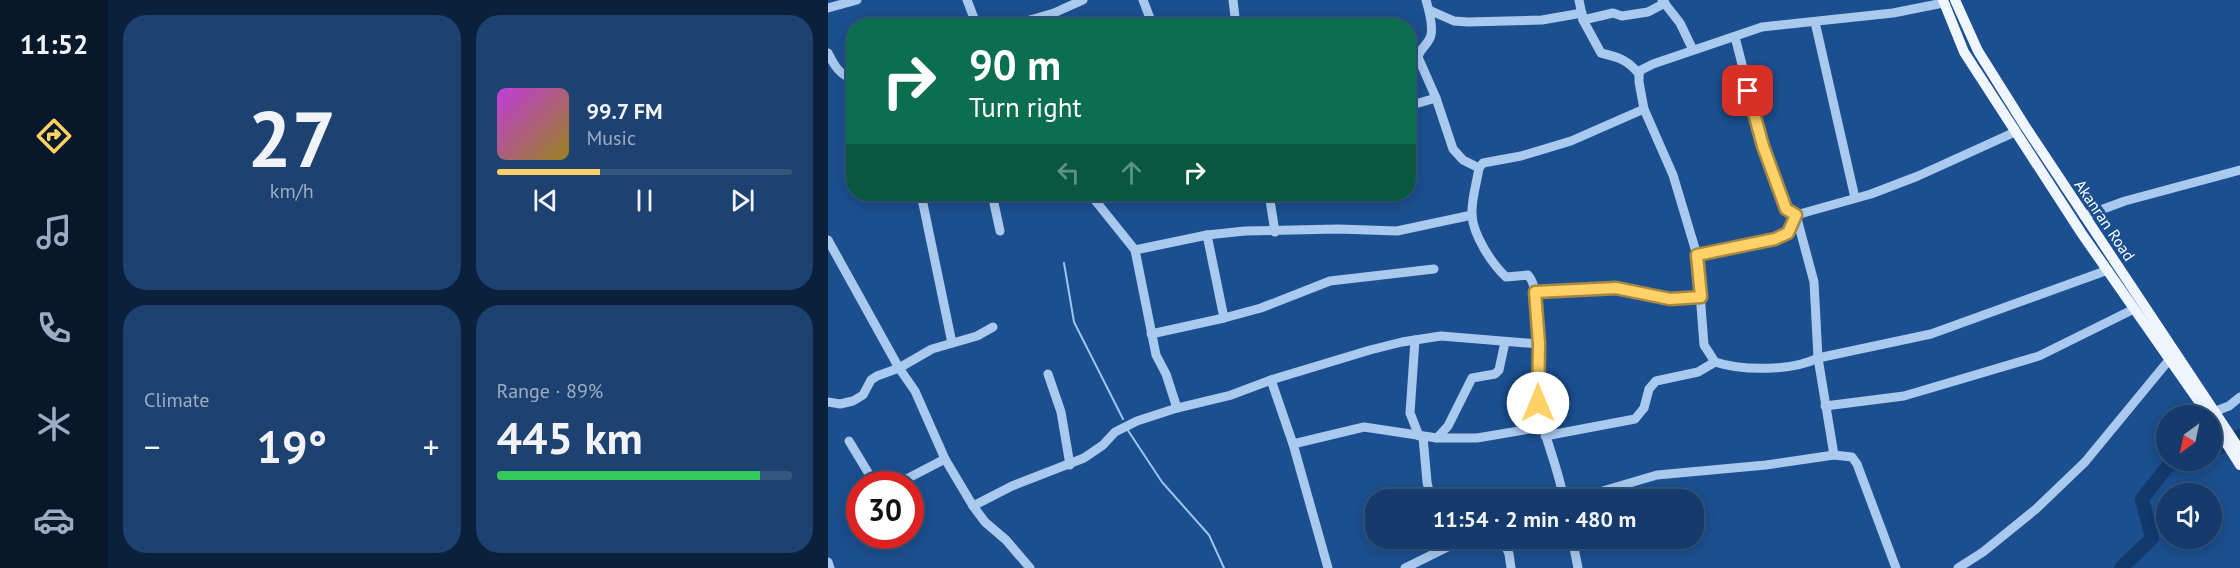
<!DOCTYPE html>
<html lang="en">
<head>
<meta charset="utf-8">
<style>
	:root { --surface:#143b6b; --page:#1d4271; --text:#f1f3f6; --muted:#9dadc1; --line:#33557e; --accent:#ffd166 }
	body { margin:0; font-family:"PT Sans",sans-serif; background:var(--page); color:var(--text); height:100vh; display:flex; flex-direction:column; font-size:22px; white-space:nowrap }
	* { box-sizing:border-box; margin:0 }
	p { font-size:20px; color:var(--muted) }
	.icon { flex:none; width:33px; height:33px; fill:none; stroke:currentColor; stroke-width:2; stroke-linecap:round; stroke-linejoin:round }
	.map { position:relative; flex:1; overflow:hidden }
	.details { display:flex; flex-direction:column; gap:15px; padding:15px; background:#0b203b; width:720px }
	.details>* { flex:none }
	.hud { position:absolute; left:18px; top:18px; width:570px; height:183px; border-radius:24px; box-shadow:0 3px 15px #0003,0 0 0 2px var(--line); background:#0b6e4f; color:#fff; overflow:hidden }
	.needle { width:39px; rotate:213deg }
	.fabs { position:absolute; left:1328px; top:405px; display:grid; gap:12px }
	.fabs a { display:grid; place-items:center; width:66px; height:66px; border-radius:50%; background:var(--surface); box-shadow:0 3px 15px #0003,0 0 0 2px var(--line); font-size:30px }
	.speed { position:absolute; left:18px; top:471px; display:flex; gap:12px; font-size:30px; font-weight:700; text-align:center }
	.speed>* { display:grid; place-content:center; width:78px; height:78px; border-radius:50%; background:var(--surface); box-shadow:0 3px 15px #0003,0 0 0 2px var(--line); line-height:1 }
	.speed .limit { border:9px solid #d22; background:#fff; color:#111 }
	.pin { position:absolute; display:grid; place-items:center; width:51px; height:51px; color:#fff; margin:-26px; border-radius:12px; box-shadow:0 3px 9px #0006 }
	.me { position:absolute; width:66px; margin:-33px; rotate:0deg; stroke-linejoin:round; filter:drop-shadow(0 0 4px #0008) }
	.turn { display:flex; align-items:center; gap:21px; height:126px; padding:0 24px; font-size:27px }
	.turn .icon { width:78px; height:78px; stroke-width:2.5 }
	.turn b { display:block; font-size:42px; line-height:51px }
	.lanes { display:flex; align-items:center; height:57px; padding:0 24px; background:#0003; justify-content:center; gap:30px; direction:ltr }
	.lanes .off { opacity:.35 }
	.big { font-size:45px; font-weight:700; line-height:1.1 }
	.details .card { flex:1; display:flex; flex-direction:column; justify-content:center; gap:9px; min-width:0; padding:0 21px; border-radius:24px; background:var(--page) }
	.details .dial { align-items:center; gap:0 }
	.dial b { font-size:78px; line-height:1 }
	.song { display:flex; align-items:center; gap:18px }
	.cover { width:72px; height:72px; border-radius:9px; background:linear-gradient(135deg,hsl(290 70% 55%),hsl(50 70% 35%)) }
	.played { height:6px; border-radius:3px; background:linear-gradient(90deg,var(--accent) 35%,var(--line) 35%) }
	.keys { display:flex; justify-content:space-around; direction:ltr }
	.heat { display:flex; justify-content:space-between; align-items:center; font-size:33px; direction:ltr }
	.charge { height:9px; border-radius:4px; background:linear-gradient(90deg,#34c759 89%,var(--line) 0) }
	.details .tiles { flex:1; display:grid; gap:15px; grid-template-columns:repeat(2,1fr) }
	.trip { position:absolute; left:537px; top:489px; width:339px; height:60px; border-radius:24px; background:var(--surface); box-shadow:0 3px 15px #0003,0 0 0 2px var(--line); font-weight:700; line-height:60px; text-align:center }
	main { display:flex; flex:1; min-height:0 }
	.dock { display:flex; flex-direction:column; width:108px; justify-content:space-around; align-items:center; background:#08182b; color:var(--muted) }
	.dock .icon { width:42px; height:42px }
	.dock .selected { color:var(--accent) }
	.dock b { font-size:27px; color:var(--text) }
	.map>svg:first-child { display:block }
</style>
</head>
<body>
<main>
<nav class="dock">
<b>11:52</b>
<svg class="icon selected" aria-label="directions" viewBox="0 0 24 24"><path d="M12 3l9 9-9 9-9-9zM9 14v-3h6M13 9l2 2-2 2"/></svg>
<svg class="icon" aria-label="music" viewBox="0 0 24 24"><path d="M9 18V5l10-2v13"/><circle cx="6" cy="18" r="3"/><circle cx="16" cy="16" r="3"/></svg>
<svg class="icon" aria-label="phone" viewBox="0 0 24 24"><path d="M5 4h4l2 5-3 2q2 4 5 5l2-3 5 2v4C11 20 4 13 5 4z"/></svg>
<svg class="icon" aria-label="climate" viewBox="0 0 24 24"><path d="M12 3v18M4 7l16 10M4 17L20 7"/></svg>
<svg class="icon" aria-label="car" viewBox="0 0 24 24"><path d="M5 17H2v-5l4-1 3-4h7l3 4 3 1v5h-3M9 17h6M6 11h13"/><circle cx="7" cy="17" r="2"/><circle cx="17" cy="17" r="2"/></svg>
</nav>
<section class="details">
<div class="tiles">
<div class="card dial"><b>27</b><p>km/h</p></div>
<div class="card">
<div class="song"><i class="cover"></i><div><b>99.7 FM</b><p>Music</p></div></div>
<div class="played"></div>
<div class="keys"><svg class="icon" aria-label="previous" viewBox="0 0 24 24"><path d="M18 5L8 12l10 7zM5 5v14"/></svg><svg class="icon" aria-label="pause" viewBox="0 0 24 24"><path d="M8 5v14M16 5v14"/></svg><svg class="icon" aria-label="next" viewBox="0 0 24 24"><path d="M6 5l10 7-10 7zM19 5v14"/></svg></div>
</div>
<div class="card"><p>Climate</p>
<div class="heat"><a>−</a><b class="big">19°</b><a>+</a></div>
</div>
<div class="card"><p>Range · 89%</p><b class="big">445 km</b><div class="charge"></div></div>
</div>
</section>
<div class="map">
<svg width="1412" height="568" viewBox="0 0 1412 568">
	<rect width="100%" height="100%" fill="#1b4f8f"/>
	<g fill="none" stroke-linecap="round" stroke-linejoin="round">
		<!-- stream -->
		<g stroke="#9cc4f0" stroke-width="2">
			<polyline points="236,263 246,322 295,419"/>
			<polyline points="299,429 334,482 381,535 396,568"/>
		</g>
		<!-- river -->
		<g stroke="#123a6d" stroke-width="14">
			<polyline points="1383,452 1412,436"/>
			<polyline points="1293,568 1324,538 1314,499 1340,466 1357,460"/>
		</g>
		<!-- minor -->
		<g stroke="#a9c9ee" stroke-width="9">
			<polyline points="139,0 149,26"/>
			<polyline points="315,0 325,26"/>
			<polyline points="405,0 408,26"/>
			<path d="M598 0C601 10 605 25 603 35 601 44 592 48 590 57L608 98 625 149 635 160 651 168"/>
			<path d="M751 0 755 20 773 53C790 57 800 60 811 74V82L816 109 845 175 869 255 876 345 887 362C914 371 964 371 990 358L1103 334 1280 270"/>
			<polyline points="834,0 852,23 865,50"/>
			<polyline points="0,8 29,0"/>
			<polyline points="601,10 626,21 640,22 714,20 754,13"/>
			<polyline points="755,20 785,13 794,16 820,12 837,3"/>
			<polyline points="987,22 1027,198"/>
			<polyline points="182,26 226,13 255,0"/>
			<polyline points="907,37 935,146 958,209 968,215 986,282 990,358 1006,455 1024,457 1029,464 1068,568"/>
			<path d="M0 53C6 65 12 76 26 79"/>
			<polyline points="811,74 813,70 825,64 934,27 1065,13 1115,3"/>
			<polyline points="580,106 608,98"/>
			<polyline points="93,194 124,343"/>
			<polyline points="164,194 172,231"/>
			<polyline points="262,194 307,250 328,355 338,374 349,408"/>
			<polyline points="441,194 447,232"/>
			<polyline points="1256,216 1297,201 1412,170"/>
			<polyline points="379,235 396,318"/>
			<polyline points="0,240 71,368 87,391 117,459 145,506 157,522 178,540 202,568"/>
			<polyline points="307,250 379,235 417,231 510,229 569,231 644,215"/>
			<polyline points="869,255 947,239 960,233 968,215 1043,194 1090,176 1187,132"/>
			<polyline points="707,292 788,288 842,299 873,297"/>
			<polyline points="323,334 396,318 433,308 502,281 606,269"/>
			<polyline points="587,340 582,413 591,436"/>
			<polyline points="220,374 233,412 242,465"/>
			<polyline points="443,380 465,444 500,568"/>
			<polyline points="0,402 12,404 25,401 35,395 43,380 49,376 71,368 104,349 149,336 165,327"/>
			<polyline points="997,406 1076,396 1211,356 1306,309"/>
			<polyline points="1388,411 1401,406 1412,397"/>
			<polyline points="717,436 807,419 816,408 821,389 828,381 870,372 887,362"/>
			<polyline points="595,437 599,482 603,500"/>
			<polyline points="609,438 620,426 644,378 667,374 671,370 677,342"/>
			<polyline points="21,441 47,484"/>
			<polyline points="465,444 536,427 609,438 649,438 714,427"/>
			<polyline points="69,484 117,459"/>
			<path d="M736 500C728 456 708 424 709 379 709 356 715 291 700 275L678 277C664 264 645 235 644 215 643 200 649 182 651 168L655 163 693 156 743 141 816 109"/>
			<polyline points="744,500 829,475 938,465 1006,455"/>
			<polyline points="145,506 184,486 256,458 275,445 287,432 309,421 349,408 403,395 443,380 542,350 574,342 613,336 711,344"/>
			<polyline points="674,538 681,554 683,568"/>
			<polyline points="744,538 750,568"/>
			<polyline points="0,562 2,568"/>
			<polyline points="577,568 638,538"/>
			<polyline points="1130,568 1155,552 1208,509 1257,462 1341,360"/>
		</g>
		<!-- major -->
		<g stroke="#f0f6ff" stroke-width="10">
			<polyline points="1115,0 1136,52 1254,234 1381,416"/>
			<polyline points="1127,0 1150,51 1197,126 1412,450"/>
			<polyline points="1383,419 1412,465"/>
		</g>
	</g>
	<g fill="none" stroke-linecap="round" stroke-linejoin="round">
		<defs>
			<polyline id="route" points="710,403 711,344 707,292 788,288 842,299 873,297 869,255 947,239 960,233 968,215 958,209 954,198 935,146 920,91"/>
		</defs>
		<!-- route casing -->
		<use href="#route" stroke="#a68842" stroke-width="15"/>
		<!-- route -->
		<use href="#route" stroke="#ffd166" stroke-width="10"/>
	</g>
	<g text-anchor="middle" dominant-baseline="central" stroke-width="6" stroke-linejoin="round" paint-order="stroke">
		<!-- street labels -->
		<g font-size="16" fill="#fff" stroke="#1b4f8f">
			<text transform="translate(1277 220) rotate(56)">Akanran Road</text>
		</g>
	</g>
</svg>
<div class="fabs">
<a><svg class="needle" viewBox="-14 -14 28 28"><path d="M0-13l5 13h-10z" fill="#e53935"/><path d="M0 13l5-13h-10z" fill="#9dadc1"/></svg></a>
<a><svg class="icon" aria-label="sound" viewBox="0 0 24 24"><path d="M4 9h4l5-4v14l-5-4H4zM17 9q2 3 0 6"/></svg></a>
</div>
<div class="speed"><div class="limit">30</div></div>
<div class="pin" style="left:920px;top:91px;background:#d93025"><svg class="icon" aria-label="arrive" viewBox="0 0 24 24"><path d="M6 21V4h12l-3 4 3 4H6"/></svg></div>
<svg class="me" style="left:710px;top:403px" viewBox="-20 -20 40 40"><circle r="19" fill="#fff"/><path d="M0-13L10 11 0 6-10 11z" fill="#ffd166"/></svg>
<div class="trip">11:54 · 2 min · 480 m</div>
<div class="hud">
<div class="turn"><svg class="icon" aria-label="right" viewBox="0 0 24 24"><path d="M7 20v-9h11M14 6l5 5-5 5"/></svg><div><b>90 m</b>Turn right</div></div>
<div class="lanes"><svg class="icon off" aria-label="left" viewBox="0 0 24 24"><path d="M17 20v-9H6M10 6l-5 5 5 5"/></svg><svg class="icon off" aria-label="ahead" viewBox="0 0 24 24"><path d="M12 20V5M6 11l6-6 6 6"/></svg><svg class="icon" aria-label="right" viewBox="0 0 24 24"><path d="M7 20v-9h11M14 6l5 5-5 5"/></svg></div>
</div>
</div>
</main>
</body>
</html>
